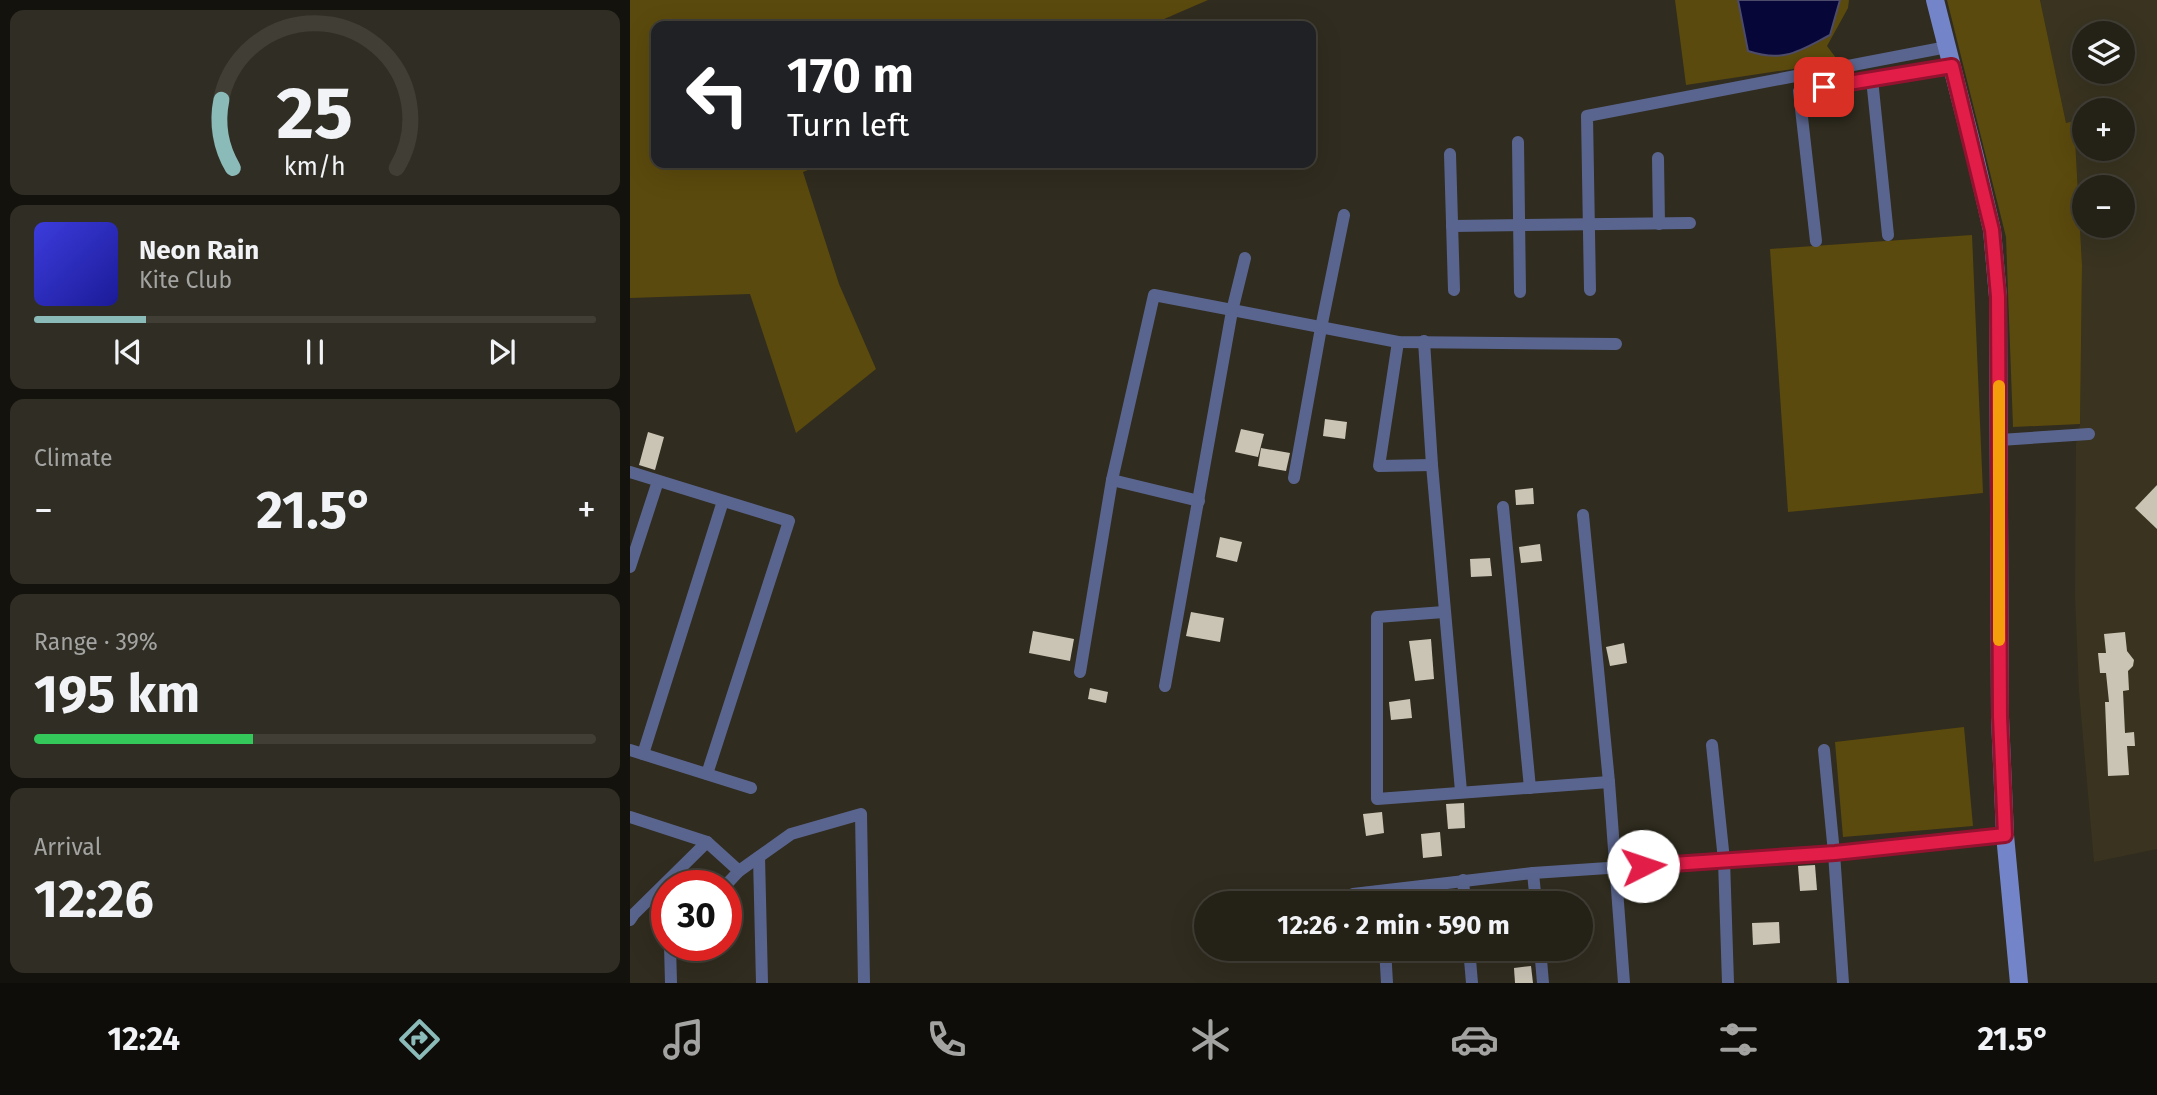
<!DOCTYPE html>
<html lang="en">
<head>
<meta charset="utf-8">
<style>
	:root { --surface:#242117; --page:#302e24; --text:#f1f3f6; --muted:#a3a3a1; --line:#413e36; --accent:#8bbbb9 }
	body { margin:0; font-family:"Fira Sans",sans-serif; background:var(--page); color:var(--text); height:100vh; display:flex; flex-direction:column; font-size:26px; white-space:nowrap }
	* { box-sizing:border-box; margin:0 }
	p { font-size:23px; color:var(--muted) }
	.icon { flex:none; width:38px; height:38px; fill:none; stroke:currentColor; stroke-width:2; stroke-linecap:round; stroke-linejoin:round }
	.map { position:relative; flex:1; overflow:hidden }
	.details { display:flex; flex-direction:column; gap:10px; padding:10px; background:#14120d; width:630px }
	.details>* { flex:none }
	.top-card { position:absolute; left:21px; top:21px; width:665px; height:147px; border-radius:14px; box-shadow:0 7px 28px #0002,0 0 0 2px var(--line); background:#202124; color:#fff; overflow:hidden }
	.tools { position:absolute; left:1442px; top:21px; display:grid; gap:14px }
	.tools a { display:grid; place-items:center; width:63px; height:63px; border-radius:50%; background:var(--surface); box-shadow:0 7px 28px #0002,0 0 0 2px var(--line); font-size:35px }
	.speed { position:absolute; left:21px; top:870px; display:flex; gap:14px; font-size:35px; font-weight:700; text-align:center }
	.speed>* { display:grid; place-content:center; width:91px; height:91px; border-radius:50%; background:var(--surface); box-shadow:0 7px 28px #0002,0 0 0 2px var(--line); line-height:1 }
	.speed .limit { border:10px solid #d22; background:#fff; color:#111 }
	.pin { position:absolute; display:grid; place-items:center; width:60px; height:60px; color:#fff; margin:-30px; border-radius:14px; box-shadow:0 4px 10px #0006 }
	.me { position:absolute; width:77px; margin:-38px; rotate:86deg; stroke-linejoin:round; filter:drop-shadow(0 0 5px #0008) }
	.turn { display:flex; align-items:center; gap:24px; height:147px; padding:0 21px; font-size:32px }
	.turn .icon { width:91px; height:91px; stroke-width:2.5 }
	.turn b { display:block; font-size:49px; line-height:60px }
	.big { font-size:52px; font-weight:700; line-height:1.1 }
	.details .tile { flex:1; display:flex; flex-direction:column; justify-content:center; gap:10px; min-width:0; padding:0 24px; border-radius:14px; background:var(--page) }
	.details .dial { align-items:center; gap:0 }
	.dial svg { height:182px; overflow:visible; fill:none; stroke:var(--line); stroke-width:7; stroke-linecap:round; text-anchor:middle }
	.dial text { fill:var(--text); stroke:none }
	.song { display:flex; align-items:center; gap:21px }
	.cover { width:84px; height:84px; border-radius:10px; background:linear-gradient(135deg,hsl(240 70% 55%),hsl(240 70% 35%)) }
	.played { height:7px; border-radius:4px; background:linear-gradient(90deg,var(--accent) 20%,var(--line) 20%) }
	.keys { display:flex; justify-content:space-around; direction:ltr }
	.heat { display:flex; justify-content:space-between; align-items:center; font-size:38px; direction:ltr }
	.charge { height:10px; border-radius:5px; background:linear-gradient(90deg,#34c759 39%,var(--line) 0) }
	.trip { position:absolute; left:564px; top:891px; width:399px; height:70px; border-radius:35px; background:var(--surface); box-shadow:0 7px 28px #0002,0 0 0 2px var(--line); font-weight:700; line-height:70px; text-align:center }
	.tabs { display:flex; height:112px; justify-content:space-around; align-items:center; background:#0e0d09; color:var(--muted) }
	.tabs .icon { width:49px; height:49px }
	.tabs .active { color:var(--accent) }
	.tabs b { font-size:32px; color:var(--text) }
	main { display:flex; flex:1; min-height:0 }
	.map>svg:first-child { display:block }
</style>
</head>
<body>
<main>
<section class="details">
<div class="tile dial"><svg viewBox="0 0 100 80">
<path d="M14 69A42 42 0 1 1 86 69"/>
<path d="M14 69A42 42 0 0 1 9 39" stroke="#8bbbb9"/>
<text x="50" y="56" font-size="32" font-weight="700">25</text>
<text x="50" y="72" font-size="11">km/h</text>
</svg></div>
<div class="tile">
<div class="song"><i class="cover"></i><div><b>Neon Rain</b><p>Kite Club</p></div></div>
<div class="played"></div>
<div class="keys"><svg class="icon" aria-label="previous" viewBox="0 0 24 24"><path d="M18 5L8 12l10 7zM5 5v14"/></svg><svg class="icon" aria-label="pause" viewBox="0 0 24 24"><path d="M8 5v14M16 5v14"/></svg><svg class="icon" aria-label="next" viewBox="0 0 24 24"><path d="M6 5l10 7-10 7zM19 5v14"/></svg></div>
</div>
<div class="tile"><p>Climate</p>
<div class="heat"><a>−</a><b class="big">21.5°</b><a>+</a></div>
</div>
<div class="tile"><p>Range · 39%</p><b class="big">195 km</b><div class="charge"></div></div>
<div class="tile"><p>Arrival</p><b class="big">12:26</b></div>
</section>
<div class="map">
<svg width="1527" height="983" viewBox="0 0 1527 983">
	<rect width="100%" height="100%" fill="#302c1f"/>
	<!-- built -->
	<path fill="#393320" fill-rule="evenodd" d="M1410 0H1527V849L1464 862 1449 692 1445 596 1446 444 1450 424 1452 265 1444 122 1436 123ZM1454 33H1493V72H1454ZM1454 110H1493V149H1454ZM1454 187H1493V226H1454Z"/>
	<!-- green -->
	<g fill="#5b4a0d">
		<polygon points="0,0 578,0 518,26 26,26 26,163 195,163 173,172 209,284 246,369 166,433 120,294 0,298"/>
		<polygon points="1045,0 1219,0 1218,8 1197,46 1209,62 1056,85"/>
		<polygon points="1317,0 1410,0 1436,123 1444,121 1452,265 1450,424 1383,427 1376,237"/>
		<polygon points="1342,235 1353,493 1158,512 1140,249"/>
		<polygon points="1334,727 1343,826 1213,837 1205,742"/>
	</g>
	<!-- water -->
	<path fill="#070638" stroke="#4c4b6b" stroke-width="2" d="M1210 0 1200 35C1169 51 1154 63 1118 51L1108 0Z"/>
	<!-- building -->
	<g fill="#cac4b5">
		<polygon points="695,419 717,422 715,439 693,436"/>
		<polygon points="611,429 634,434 628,457 605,452"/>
		<polygon points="18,432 34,437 25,470 9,465"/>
		<polygon points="631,448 660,453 656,471 628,466"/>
		<polygon points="1527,485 1527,529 1505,508"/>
		<polygon points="903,488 904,504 886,505 885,490"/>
		<polygon points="590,537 612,542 607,562 586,557"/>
		<polygon points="910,544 912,561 891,563 889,547"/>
		<polygon points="860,558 862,576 841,577 840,559"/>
		<polygon points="561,612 594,618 590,642 556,636"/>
		<polygon points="403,631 444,639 440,661 399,653"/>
		<polygon points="1495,632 1497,651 1504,660 1503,666 1498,671 1499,690 1493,691 1495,733 1504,732 1505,746 1497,746 1499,775 1478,776 1475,702 1479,702 1476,673 1470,673 1468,653 1476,653 1474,634"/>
		<polygon points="801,639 804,679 785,681 779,641"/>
		<polygon points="994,643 997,663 980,666 976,647"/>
		<polygon points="460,688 478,692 476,703 458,699"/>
		<polygon points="780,699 782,718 761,720 759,702"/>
		<polygon points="834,803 835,828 818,829 816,804"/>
		<polygon points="752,812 754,833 736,836 733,814"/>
		<polygon points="810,832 812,856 793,858 791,834"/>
		<polygon points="1185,865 1187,890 1170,891 1168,866"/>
		<polygon points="1149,922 1150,943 1123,945 1122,923"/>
		<polygon points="901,966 903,983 885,983 884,968"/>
	</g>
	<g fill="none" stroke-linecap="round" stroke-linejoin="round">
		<!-- minor -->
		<g stroke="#5a658f" stroke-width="12">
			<polyline points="1242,79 1258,235"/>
			<polyline points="888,142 890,292"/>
			<polyline points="820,154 824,290"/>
			<polyline points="1028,158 1029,224"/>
			<polyline points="822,226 1060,223"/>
			<polyline points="1186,241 1169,91 1322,66"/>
			<polyline points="960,290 957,116 1317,47"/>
			<polyline points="794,341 802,465 831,791"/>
			<polyline points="768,342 749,466 802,465"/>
			<polyline points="1370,440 1459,434"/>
			<polyline points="0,472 159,521 77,774"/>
			<polyline points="664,478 691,328 714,215"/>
			<polyline points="482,480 569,501"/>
			<polyline points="873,507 900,788"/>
			<polyline points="953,515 979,782 994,983"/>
			<polyline points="0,567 28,481"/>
			<polyline points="814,612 747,617 747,799 979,782"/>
			<polyline points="450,672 482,480 524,295 768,342 986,344"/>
			<polyline points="535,686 602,311 615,258"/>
			<polyline points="1082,745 1094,860 1098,983"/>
			<polyline points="0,750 121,788"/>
			<polyline points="1194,750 1204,853 1213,983"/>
			<polyline points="13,754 93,501"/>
			<polyline points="0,817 77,842 109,871"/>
			<polyline points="129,857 132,983"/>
			<polyline points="903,873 906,903"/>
			<polyline points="833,880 835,903"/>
			<polyline points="95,886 109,871 161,834 231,814 234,983"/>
			<polyline points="723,894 903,873 1204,853 1375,835"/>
			<polyline points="0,920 4,914 77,842"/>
			<polyline points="40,945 41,983"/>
			<polyline points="755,948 757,983"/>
			<polyline points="839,948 842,983"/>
			<polyline points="910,948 913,983"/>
		</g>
		<!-- secondary -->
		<polyline stroke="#7484c8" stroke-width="18" points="1305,0 1345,157 1362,230 1368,297 1370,717 1375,835 1389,983"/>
	</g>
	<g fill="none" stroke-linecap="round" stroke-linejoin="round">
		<defs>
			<polyline id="route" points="1013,866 1205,853 1375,835 1370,717 1368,296 1362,230 1322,66 1194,87"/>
		</defs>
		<!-- route casing -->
		<use href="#route" stroke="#92132f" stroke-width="18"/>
		<!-- route -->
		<use href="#route" stroke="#e11d48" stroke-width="12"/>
		<!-- slow -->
		<polyline stroke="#f59e0b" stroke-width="12" points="1369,640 1369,386"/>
	</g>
</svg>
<div class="tools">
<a><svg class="icon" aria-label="layers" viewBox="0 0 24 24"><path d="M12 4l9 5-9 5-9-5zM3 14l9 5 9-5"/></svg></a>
<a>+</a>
<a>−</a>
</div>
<div class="speed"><div class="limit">30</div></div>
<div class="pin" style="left:1194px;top:87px;background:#d93025"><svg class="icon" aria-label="arrive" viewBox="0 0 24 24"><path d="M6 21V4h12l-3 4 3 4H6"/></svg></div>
<svg class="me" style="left:1013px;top:866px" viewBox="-20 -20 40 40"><circle r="19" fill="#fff"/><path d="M0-13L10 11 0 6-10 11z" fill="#e11d48"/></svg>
<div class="trip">12:26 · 2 min · 590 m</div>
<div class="top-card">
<div class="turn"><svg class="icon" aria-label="left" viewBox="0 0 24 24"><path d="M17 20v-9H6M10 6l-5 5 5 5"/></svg><div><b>170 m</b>Turn left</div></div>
</div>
</div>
</main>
<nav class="tabs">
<b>12:24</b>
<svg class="icon active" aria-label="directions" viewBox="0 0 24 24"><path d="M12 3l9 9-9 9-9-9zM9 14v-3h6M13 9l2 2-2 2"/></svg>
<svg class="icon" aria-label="music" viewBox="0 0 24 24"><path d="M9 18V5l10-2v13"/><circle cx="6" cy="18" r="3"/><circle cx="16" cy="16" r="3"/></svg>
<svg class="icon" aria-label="phone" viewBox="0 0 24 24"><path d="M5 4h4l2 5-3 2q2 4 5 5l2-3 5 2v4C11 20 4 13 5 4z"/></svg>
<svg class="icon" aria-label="climate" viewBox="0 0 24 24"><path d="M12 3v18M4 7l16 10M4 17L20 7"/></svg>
<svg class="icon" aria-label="car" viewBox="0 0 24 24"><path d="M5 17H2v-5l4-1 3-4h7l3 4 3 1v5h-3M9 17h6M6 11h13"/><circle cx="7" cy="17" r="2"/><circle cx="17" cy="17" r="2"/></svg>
<svg class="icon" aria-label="filters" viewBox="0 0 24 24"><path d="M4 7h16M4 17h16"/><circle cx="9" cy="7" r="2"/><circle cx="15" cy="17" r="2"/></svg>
<b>21.5°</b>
</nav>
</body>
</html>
